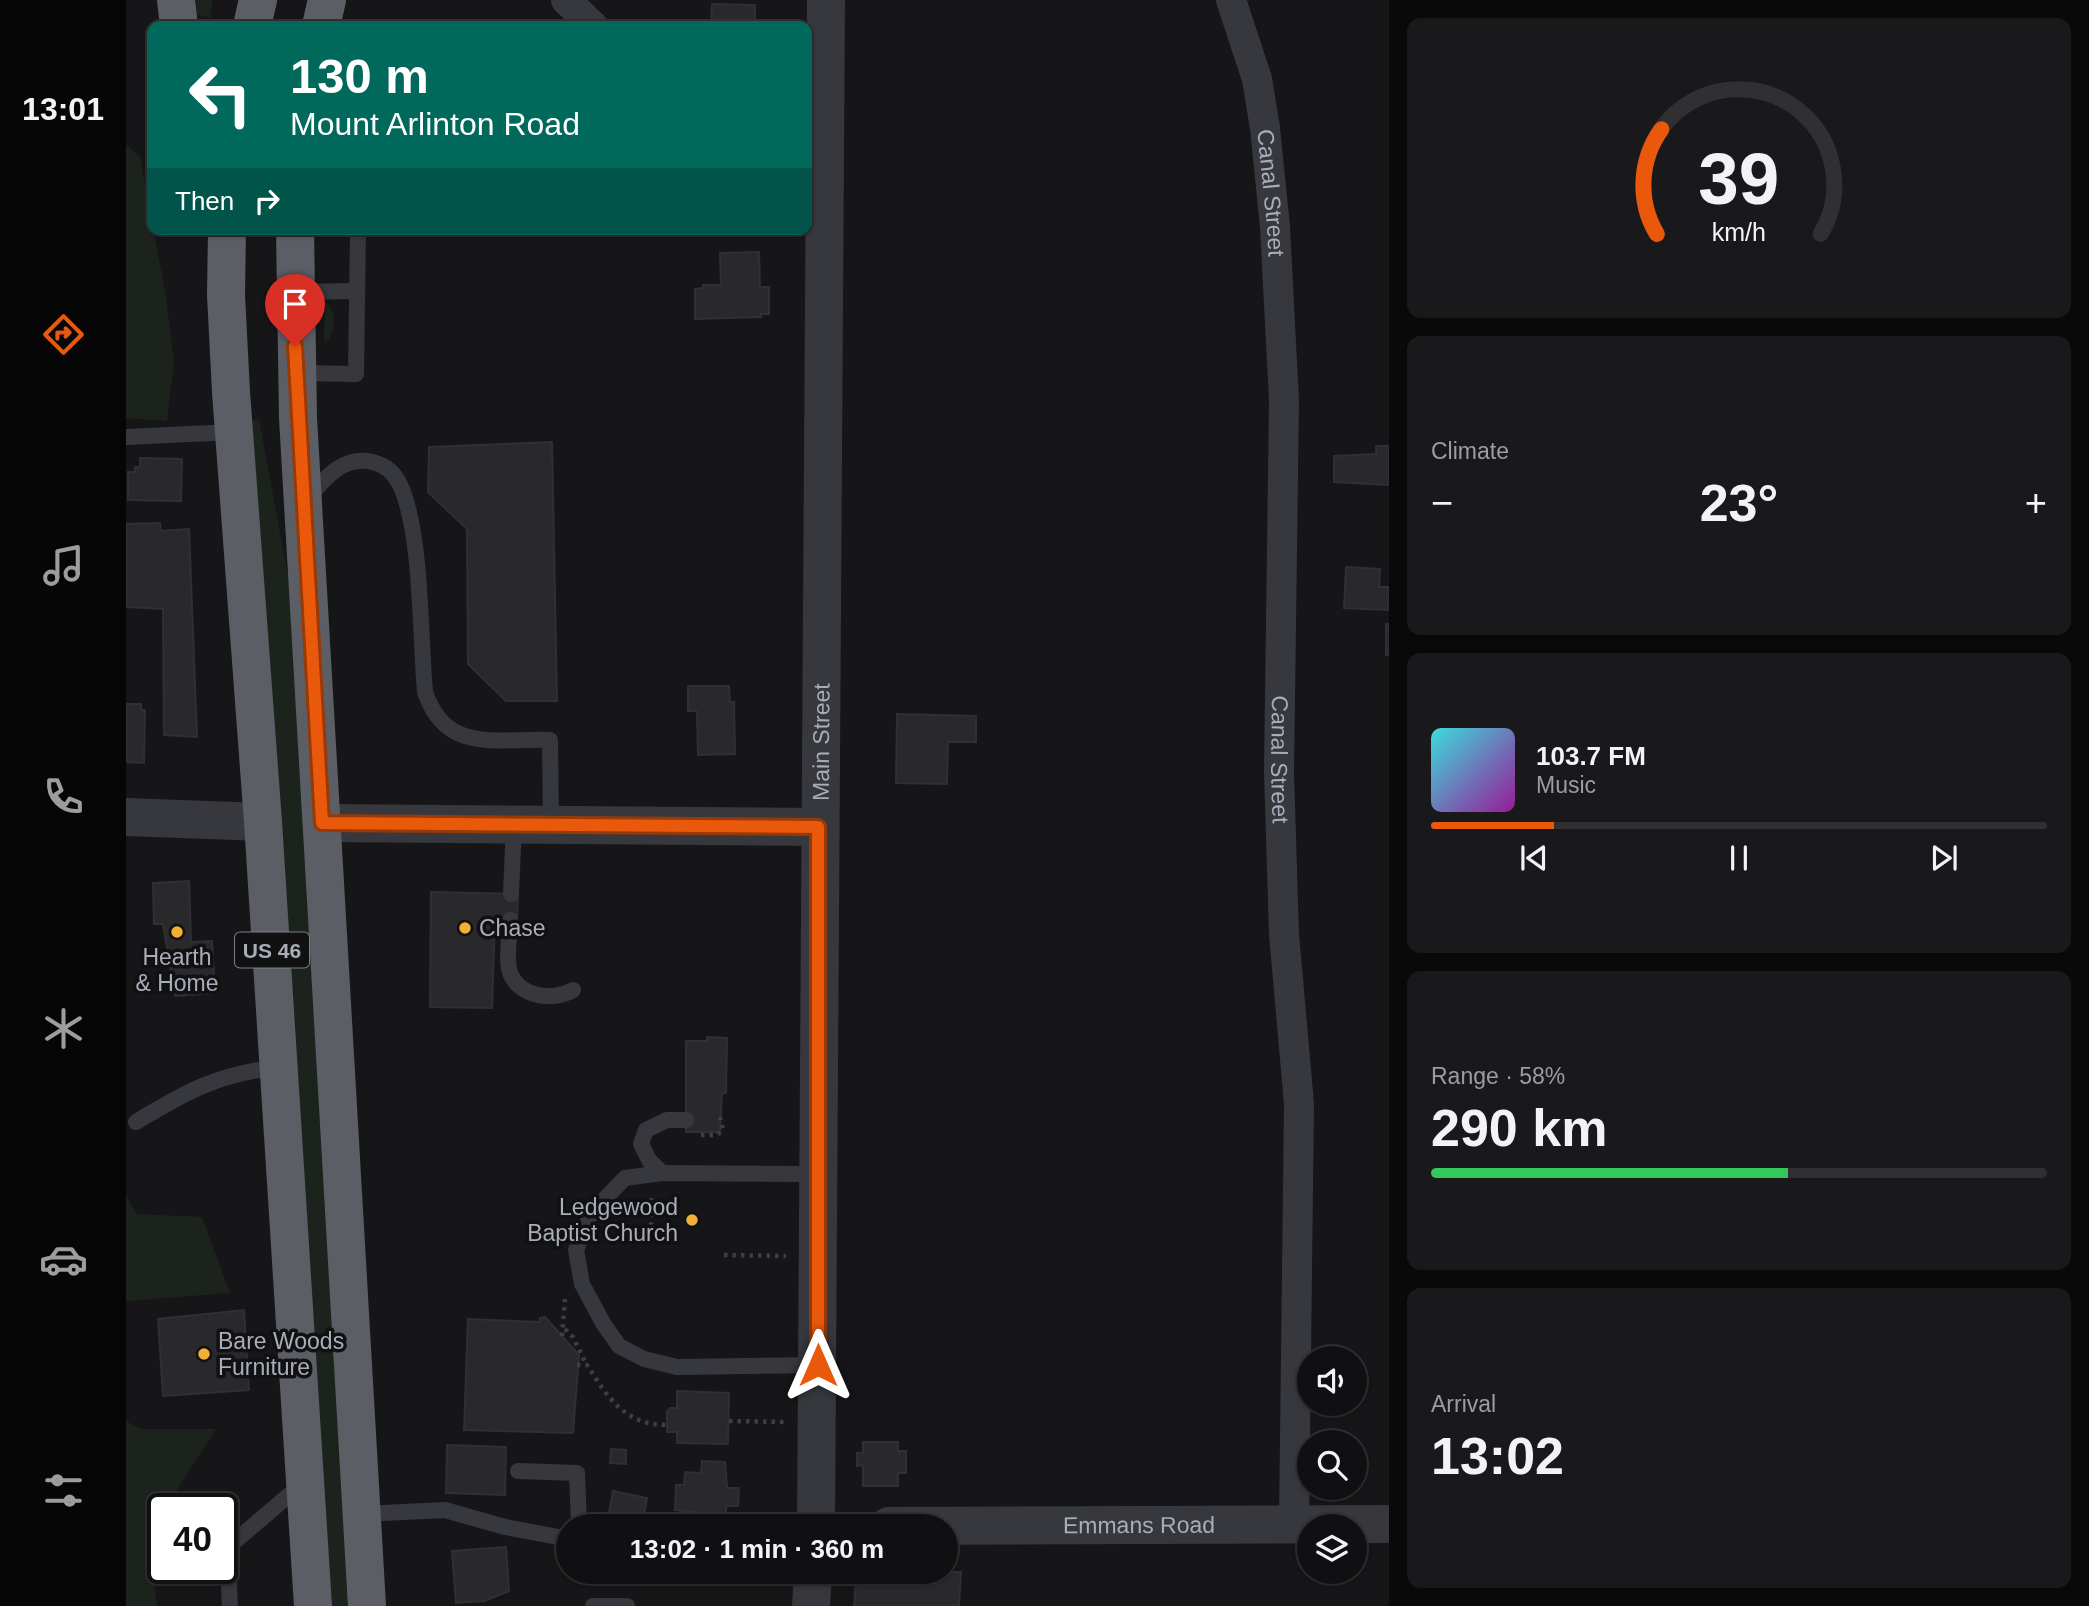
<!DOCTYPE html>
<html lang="en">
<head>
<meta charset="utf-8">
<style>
	:root { --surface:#101012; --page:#19191b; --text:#f1f3f6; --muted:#9c9d9f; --line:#303032; --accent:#ea580c }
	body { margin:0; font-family:Arial,sans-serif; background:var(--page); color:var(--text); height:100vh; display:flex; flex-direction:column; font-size:26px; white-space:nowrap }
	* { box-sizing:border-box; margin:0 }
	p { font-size:23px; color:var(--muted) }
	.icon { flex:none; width:38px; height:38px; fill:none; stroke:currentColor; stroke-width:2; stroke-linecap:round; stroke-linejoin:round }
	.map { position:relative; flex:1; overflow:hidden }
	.sheet { display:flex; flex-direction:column; gap:18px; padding:18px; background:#09090a; width:700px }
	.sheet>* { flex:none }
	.banner { position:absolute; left:21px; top:21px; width:665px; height:214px; border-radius:14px; box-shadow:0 2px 5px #0004,0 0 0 2px var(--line); background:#00695c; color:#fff; overflow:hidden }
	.buttons { position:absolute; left:1171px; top:1346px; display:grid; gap:14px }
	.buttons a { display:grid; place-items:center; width:70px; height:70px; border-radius:50%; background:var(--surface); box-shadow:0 2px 5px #0004,0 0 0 2px var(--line); font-size:35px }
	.speed { position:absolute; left:21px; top:1493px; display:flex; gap:14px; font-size:35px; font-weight:700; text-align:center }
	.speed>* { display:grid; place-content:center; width:91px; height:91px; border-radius:50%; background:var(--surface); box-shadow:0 2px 5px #0004,0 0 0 2px var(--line); line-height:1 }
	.speed .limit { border:4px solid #111; border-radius:10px; background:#fff; color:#111 }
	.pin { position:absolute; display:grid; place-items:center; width:60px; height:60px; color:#fff; margin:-72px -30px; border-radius:50% 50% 50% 0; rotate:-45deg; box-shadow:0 0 7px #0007 }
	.pin .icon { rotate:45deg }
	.me { position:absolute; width:77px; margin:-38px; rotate:0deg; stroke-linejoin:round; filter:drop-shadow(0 0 5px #0008) }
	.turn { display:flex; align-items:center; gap:24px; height:147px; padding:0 28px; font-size:32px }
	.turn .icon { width:91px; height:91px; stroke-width:2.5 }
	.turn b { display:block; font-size:49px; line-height:60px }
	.then { display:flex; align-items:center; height:66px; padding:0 28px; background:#0003; gap:14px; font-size:26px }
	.big { font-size:52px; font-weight:800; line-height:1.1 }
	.sheet .tile { flex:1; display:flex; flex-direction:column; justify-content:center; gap:10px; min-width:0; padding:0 24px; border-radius:14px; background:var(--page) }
	.sheet .dial { align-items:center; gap:0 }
	.dial svg { height:182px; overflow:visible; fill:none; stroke:var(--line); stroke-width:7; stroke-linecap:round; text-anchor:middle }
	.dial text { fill:var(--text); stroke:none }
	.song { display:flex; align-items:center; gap:21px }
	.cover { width:84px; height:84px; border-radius:10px; background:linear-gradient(135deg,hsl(180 70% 55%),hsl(300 70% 35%)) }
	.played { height:7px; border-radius:4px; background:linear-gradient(90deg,var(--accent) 20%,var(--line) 20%) }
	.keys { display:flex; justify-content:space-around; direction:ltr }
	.heat { display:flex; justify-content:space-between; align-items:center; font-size:38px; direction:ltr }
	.charge { height:10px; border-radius:5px; background:linear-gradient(90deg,#34c759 58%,var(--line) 0) }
	.trip { position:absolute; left:430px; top:1514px; width:402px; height:70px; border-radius:35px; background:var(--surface); box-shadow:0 2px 5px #0004,0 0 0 2px var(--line); font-weight:800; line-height:70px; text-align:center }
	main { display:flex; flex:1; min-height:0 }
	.tab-bar { display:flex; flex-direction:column; width:126px; justify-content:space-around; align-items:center; background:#060607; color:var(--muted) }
	.tab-bar .icon { width:49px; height:49px }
	.tab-bar .current { color:var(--accent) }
	.tab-bar b { font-size:32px; color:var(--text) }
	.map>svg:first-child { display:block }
</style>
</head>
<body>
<main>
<nav class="tab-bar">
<b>13:01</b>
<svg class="icon current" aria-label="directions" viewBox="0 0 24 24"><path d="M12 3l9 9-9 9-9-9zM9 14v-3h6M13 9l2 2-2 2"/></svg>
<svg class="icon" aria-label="music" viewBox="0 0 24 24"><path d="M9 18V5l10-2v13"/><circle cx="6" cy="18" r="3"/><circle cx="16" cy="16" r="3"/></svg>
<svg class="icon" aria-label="phone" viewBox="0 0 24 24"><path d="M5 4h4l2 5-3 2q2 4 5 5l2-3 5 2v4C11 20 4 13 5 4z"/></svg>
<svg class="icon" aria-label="climate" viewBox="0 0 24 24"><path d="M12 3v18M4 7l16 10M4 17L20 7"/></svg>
<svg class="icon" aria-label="car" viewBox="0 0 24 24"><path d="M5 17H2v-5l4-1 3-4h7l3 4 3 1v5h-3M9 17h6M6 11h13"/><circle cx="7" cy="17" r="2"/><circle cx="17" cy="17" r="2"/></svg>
<svg class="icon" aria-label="filters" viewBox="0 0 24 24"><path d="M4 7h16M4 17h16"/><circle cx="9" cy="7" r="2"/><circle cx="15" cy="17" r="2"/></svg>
</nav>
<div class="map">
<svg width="1263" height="1606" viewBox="0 0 1263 1606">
	<rect width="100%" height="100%" fill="#161618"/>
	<!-- green -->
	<g fill="#1c231d">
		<polygon points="70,0 87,0 84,18 71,14"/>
		<polygon points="0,145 14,157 40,297 48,362 41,421 0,418"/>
		<path d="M199 301C211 311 211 334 198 343Z"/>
		<polygon points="133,419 163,582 225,1606 203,1606 169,1019 125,421"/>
		<polygon points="0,1196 11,1214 76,1217 104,1293 0,1301"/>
		<polygon points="0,1421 15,1429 90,1429 22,1535 31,1606 0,1606"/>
	</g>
	<!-- building -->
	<g fill="#29292c" stroke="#303034" stroke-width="2">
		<polygon points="586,4 629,5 629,26 585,26"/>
		<polygon points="267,229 301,229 301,233 267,231"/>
		<polygon points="633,252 634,287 643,287 643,314 635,314 635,317 569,319 569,289 577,288 577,285 595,285 594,253"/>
		<polygon points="426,442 431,701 380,701 342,664 341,529 302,492 303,447"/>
		<polygon points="1250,446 1263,446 1263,485 1208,482 1208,456 1250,454"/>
		<polygon points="14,458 56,459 55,501 2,500 2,472 9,472 9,467 14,467"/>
		<polygon points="34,523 35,531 63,529 71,737 38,735 37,609 0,607 0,524"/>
		<polygon points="1220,567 1254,569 1253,587 1263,587 1262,610 1218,608"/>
		<rect x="1260" y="624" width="3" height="31"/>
		<polygon points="562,686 603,686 604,702 608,702 609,754 572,755 571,711 562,711"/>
		<polygon points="0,704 15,704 15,710 19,710 18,763 0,762"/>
		<polygon points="771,714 850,716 850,742 822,742 821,784 770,783"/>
		<polygon points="63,881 65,942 86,941 89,993 49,996 37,924 28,924 27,883"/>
		<polygon points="305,892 392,894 391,919 369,919 366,1008 304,1007"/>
		<polygon points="581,1037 601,1038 600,1093 596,1094 594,1132 560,1132 560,1041 581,1041"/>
		<polygon points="118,1310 123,1390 37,1396 32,1319"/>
		<polygon points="419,1317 453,1355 447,1433 338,1430 342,1319 414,1322 414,1318"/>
		<polygon points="551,1391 603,1393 602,1444 551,1443 551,1432 541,1432 541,1412 544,1408 551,1408"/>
		<polygon points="737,1442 772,1442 772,1451 780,1451 780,1473 772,1473 772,1486 737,1486 737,1465 731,1466 731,1453 737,1453"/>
		<polygon points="321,1445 380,1447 379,1495 320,1493"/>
		<polygon points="485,1449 500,1450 500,1464 484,1463"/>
		<polygon points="576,1461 599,1462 601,1488 613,1488 612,1506 600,1506 600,1515 549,1510 550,1485 558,1485 559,1472 575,1473"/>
		<polygon points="487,1491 521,1498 517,1520 483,1513"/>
		<polygon points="380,1547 383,1591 358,1601 330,1603 326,1551"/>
		<polygon points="731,1572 835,1572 833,1606 728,1606"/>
	</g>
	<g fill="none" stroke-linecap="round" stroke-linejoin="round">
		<!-- path -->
		<g stroke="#3d3f44" stroke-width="4.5" stroke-dasharray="3.5 5" stroke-linecap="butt">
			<polyline points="575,1135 591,1135 597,1130 594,1117"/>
			<polyline points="499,1212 525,1200 525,1247"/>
			<polyline points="598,1255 660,1256"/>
			<polyline points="439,1329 447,1337 460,1364"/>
			<polyline points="436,1336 439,1299"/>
			<path d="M451 1365H461C482 1398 499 1425 541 1425"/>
			<polyline points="603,1421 659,1422"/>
		</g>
		<!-- service -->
		<g stroke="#37383d" stroke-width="16">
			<polyline points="169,292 230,291"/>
			<polyline points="171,373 230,374 232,229"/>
			<polyline points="0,437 107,432"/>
			<path d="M181 499C190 489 199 477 211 469 233 454 263 460 274 485 296 531 294 638 299 692 320 754 369 738 424 740L425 825"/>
			<polyline points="385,894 388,825"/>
			<path d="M384 920C384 935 380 955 383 969 390 997 426 1002 447 990"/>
			<path d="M10 1122C61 1091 92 1074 153 1067"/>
			<polyline points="536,1173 523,1160 515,1144 520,1130 541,1120 560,1120"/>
			<polyline points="692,1365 551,1367 518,1359 493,1346 477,1323 456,1284 450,1250 465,1213 499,1178 536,1173 692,1174"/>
			<polyline points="392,1471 451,1473 453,1526"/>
			<polyline points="236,1514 319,1510 379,1527 443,1539"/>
			<polyline points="104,1606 101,1548 176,1484"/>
			<polyline points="467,1606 501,1606"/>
		</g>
		<!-- minor -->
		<g stroke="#37383d" stroke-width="30">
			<polyline points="440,0 467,26"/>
			<path id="s1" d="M1105 0 1131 79 1139 128 1149 227 1158 401 1153 772 1158 934 1173 1104 1168 1522"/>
		</g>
		<!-- tertiary -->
		<g stroke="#37383d" stroke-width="38">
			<polyline points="0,817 137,822"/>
			<polyline points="196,823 692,827"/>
			<path id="s2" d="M690 1526 700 0"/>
			<path id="s3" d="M763 1526 1263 1524"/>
			<polyline points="685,1606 687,1572"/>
		</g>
		<!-- trunk -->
		<g stroke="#5b5e65" stroke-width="38">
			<polyline points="50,0 53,26"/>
			<polyline points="126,26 132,0"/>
			<polyline points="195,26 201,0"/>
			<polyline points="101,229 100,295 105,392 137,822 187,1606"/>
			<polyline points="169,229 172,418 241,1606"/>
		</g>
	</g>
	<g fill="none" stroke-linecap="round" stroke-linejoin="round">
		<defs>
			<polyline id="route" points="169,346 196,823 692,827 692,1365"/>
		</defs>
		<!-- route casing -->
		<use href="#route" stroke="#983908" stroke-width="18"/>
		<!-- route -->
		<use href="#route" stroke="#ea580c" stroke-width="12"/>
	</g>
	<!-- markers -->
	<g fill="#f2b134" stroke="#111113" stroke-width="2.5">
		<circle cx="339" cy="928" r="7"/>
		<circle cx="51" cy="932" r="7"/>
		<circle cx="566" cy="1220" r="7"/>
		<circle cx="78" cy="1354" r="7"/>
	</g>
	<g text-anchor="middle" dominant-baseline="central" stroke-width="7" stroke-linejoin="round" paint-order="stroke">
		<!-- shield labels -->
		<rect fill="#111113" stroke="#7b7e86" stroke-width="2" x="109" y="932.5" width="74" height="35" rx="5"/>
		<g font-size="21" font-weight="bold" fill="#a8adb8">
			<text x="146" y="950">US 46</text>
		</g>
		<!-- street labels -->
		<g font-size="23" fill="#a8adb8" stroke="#111113">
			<text stroke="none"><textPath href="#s1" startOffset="198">Canal Street</textPath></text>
			<text stroke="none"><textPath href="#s2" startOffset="784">Main Street</textPath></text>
			<text stroke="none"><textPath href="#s1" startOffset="765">Canal Street</textPath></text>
			<text stroke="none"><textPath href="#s3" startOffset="250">Emmans Road</textPath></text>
		</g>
		<!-- poi labels -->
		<g font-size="23" fill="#a8adb8" stroke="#111113" text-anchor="start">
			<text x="353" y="928">Chase</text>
			<text x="51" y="957" text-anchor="middle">Hearth<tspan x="51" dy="26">&amp; Home</tspan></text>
			<text x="552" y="1207" text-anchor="end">Ledgewood<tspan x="552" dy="26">Baptist Church</tspan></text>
			<text x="92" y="1341">Bare Woods<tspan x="92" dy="26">Furniture</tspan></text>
		</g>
	</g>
</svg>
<div class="buttons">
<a><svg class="icon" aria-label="sound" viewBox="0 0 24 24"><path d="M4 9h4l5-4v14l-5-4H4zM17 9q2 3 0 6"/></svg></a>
<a><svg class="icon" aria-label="search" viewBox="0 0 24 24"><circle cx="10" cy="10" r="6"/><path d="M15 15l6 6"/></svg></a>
<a><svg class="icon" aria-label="layers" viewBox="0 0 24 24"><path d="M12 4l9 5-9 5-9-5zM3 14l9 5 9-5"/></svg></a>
</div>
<div class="speed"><div class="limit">40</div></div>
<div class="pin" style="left:169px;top:346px;background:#d93025"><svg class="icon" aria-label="arrive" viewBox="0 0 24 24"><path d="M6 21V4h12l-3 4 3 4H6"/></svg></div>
<svg class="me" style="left:692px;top:1365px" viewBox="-20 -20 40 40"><path d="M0-17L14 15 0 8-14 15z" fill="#ea580c" stroke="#fff" stroke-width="4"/></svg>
<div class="trip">13:02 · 1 min · 360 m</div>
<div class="banner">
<div class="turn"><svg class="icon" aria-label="left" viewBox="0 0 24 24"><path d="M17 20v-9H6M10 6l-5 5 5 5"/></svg><div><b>130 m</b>Mount Arlinton Road</div></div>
<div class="then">Then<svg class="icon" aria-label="right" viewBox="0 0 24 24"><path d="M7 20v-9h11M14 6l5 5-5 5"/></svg></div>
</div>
</div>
<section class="sheet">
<div class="tile dial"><svg viewBox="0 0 100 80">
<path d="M14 69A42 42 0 1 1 86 69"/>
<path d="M14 69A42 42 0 0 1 16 23" stroke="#ea580c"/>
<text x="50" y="56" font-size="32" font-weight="700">39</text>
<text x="50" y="72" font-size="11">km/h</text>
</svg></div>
<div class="tile"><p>Climate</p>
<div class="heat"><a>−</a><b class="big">23°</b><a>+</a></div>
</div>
<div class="tile">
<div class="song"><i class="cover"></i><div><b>103.7 FM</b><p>Music</p></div></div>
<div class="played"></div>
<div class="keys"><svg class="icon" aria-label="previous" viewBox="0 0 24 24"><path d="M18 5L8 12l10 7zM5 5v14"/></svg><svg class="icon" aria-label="pause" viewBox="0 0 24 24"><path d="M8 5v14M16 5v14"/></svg><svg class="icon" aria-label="next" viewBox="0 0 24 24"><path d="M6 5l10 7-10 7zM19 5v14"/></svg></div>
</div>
<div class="tile"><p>Range · 58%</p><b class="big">290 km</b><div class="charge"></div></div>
<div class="tile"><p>Arrival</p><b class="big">13:02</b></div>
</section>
</main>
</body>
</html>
